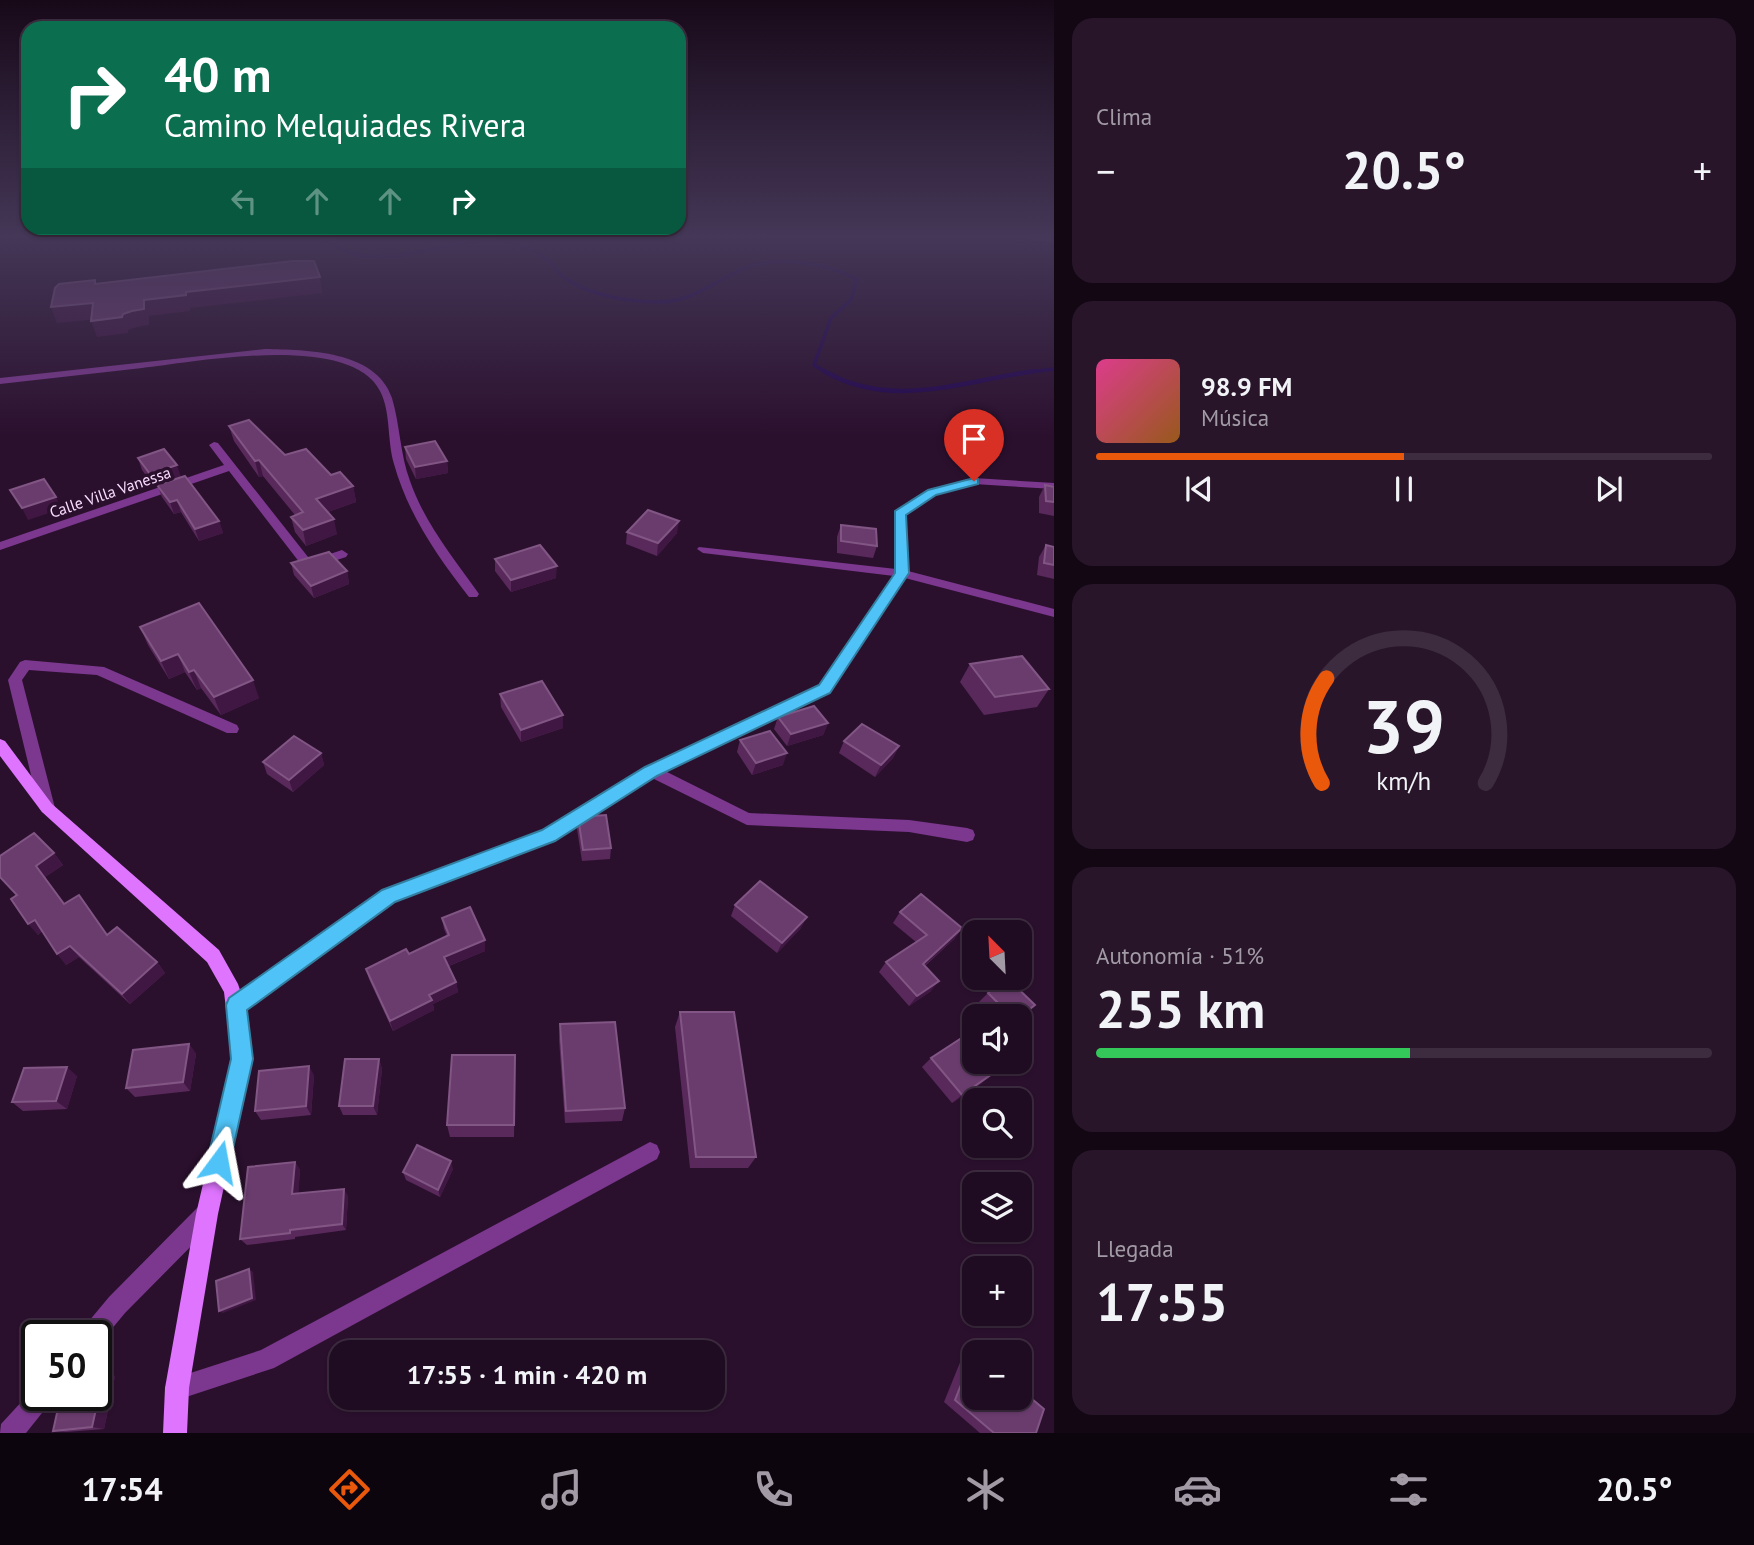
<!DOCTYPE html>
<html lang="es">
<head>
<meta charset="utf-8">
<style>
	:root { --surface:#200c22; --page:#28152a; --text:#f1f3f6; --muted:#a29ba5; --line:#3d2c40; --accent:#ea580c }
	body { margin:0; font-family:"PT Sans",sans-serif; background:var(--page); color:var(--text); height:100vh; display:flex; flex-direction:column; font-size:26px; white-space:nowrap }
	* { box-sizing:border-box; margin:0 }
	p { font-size:23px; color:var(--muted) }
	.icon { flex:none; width:38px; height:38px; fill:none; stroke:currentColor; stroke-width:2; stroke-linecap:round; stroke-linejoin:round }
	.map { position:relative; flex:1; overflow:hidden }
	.sheet { display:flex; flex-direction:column; gap:18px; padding:18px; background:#120713; width:700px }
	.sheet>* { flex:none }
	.hud { position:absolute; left:21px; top:21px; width:665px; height:214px; border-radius:21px; box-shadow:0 2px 5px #0004,0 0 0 2px var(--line); background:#0b6e4f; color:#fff; overflow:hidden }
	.needle { width:46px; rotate:336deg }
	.fabs { position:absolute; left:962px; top:920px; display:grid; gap:14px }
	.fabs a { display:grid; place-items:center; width:70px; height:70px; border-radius:14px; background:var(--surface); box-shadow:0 2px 5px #0004,0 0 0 2px var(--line); font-size:35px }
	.speed { position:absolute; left:21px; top:1320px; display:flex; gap:14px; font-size:35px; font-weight:700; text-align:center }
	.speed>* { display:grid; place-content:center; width:91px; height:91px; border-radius:50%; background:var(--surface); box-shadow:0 2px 5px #0004,0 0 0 2px var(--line); line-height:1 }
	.speed .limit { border:4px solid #111; border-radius:10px; background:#fff; color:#111 }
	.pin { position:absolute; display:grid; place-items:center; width:60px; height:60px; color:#fff; margin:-72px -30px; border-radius:50% 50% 50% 0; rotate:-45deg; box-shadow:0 0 7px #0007 }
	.pin .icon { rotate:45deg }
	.me { position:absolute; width:77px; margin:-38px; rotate:13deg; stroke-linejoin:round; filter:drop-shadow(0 0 5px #0008) }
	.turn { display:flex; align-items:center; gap:24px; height:147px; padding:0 28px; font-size:32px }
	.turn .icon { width:91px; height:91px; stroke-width:2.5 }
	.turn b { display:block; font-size:49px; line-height:60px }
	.lanes { display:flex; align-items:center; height:66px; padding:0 28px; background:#0003; justify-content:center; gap:35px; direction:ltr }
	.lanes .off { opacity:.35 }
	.big { font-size:52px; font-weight:800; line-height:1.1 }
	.sheet .widget { flex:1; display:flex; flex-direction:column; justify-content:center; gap:10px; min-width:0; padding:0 24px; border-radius:21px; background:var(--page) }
	.sheet .dial { align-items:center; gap:0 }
	.dial svg { height:182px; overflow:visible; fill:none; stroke:var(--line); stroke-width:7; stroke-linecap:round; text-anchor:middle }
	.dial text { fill:var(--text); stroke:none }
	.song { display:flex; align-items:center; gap:21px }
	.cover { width:84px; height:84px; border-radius:10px; background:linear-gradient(135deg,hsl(330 70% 55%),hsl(30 70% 35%)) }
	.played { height:7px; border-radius:4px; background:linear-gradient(90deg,var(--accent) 50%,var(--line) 50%) }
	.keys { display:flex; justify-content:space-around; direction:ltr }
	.heat { display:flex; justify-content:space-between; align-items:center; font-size:38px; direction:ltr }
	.charge { height:10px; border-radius:5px; background:linear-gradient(90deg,#34c759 51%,var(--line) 0) }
	.trip { position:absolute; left:329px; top:1340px; width:396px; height:70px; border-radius:21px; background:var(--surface); box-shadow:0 2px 5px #0004,0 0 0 2px var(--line); font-weight:800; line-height:70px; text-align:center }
	.tab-bar { display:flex; height:112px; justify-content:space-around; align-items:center; background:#0d050e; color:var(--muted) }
	.tab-bar .icon { width:49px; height:49px }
	.tab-bar .selected { color:var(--accent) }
	.tab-bar b { font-size:32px; color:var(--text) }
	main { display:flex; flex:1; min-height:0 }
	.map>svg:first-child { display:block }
</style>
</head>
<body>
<main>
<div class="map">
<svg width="1054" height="1433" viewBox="0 0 1054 1433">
	<rect width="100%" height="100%" fill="#2b102e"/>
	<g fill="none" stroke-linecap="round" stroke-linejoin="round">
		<!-- stream-far1 -->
		<g stroke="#23084f" stroke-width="3.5">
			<path d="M323 236C374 284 443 233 506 242 522 244 542 253 553 265 557 270 559 274 564 277 590 296 629 302 660 302 691 301 712 284 738 271 774 254 823 262 857 279L851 300 831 318 814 365 827 373"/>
			<polyline points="1022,373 1054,369"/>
		</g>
		<!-- stream -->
		<path stroke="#23084f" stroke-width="4.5" d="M824 371C893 411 964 380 1036 371"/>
		<!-- minor -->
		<g fill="#7c388f" fill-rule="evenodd">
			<polygon points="1021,236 1054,239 1054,243 1024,238"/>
			<path d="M265 349C306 350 376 350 392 398 400 425 400 454 410 481 425 524 453 557 479 594L477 597H469C437 556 408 514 394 464 387 441 391 412 380 391 350 332 196 362 142 368 95 373 47 379 0 384V378Z"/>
			<polygon points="214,442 218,443 308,557 315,559 342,550 348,554 346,557 315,567 300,563 229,471 0,550 0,542 224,465 209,445"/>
			<polygon points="974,478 1054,483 1054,489 974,484 936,494 905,515 908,571 1054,609 1054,617 905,578 829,692 665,771 749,813 909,820 967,828 973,830 975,835 973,840 967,842 909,832 747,825 652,778 554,840 394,901 242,1011 236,1014 230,1011 227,1005 230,999 382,891 542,830 646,767 819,686 894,576 703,553 697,549 699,547 896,569 895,512 928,490"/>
			<polygon points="25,660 104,667 237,725 239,729 237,733 227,733 97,675 29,670 22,680 55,808 52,812 47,814 42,812 39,808 8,680 20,662"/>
			<polygon points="650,1142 657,1145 660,1152 657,1159 274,1368 177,1400 169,1396 165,1388 169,1380 261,1350"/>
			<polygon points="206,1204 214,1207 217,1215 214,1223 125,1313 100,1343 96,1345 96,1335 81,1335 84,1327 109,1297 198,1207"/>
			<polygon points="37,1385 37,1395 54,1395 50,1403 26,1433 0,1433 1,1424"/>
		</g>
		<!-- secondary -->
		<polygon fill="#df74ff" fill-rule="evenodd" points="0,739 5,741 52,804 219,950 238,984 245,1005 252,1059 218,1214 189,1388 187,1433 163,1433 165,1388 196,1214 232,1059 224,992 207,962 42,812 0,756"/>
	</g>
	<!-- wall -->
	<g fill="#59295c">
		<polygon points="229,426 285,455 331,475 353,486 356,502 328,512 337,534 306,546 295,532 291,517 295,515 263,476 259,477 234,441"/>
		<polygon points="405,447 447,461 448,473 416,479 406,459"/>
		<polygon points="138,458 181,477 219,521 223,533 199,541 181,512 174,514 162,497 157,485 154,486 142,470"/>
		<polygon points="1045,485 1054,487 1054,516 1039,513 1039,497"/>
		<polygon points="841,525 877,546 873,558 837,553 837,537"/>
		<polygon points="627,532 677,533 657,556 626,544"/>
		<polygon points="1046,545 1054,547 1054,579 1037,575 1039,557"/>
		<polygon points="495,559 556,578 511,592 495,571"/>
		<polygon points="291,563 347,571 349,584 314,598 294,575"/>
		<polygon points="140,627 259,698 221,715 201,688 197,690 185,672 169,679 148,645"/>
		<polygon points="970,664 1049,689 1037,707 984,715 960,682"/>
		<polygon points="500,694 563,728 521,742 501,707"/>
		<polygon points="778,717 828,723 823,735 787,746 774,729"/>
		<polygon points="740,740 783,765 752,775 737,752"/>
		<polygon points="844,741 899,746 893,758 875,777 839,753"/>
		<polygon points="321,753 324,765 293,792 267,774 263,762"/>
		<polygon points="578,817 611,848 610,859 582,861 577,829"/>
		<polygon points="54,853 63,865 45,877 65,904 79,895 107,935 157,962 165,973 130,1004 79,957 66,965 42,931 38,935 17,896"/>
		<polygon points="735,905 801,928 777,953 731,916"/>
		<polygon points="900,912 962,928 954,939 925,966 931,991 909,1006 879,972 886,962 916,942 893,923"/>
		<polygon points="442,918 485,940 485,951 449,966 456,982 458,992 433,1004 434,1010 393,1031 369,979 366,969 409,954 447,936 444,929"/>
		<polygon points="988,993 1035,1005 1025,1015 1020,1017 992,1017 978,1003"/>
		<polygon points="680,1012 756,1157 748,1168 690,1168 675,1027"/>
		<polygon points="560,1024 625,1108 622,1121 565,1123 559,1039"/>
		<polygon points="189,1044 196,1054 190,1091 135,1097 126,1088"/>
		<polygon points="931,1058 982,1083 952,1103 922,1067"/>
		<polygon points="379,1059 382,1069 377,1115 343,1115 339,1106"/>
		<polygon points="515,1068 514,1137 450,1137 447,1125"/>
		<polygon points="314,1075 311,1115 261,1120 255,1111"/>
		<polygon points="77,1076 67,1109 23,1111 12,1102"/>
		<polygon points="295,1162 300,1170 298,1193 348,1196 346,1230 295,1237 295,1239 247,1245 240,1239"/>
		<polygon points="453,1169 440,1197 406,1180 403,1172"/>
		<polygon points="974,1352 1036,1433 980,1433 944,1402 963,1355"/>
		<polygon points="104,1373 115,1376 104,1429 66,1432 53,1431"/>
	</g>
	<!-- shaded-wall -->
	<g fill="#3f1742">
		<polygon points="320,277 322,293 190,308 190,311 149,316 149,325 137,327 128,330 128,333 97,337 91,321 123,314 144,300 186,292"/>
		<polygon points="93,303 99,319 57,323 51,307"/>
		<polygon points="259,460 263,476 259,477 255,461"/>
		<polygon points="447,461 448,473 416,479 415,467"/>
		<polygon points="177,465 181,477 154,486 150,474"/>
		<polygon points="353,486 356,502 319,515 316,499"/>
		<polygon points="56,497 61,509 28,520 22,508"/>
		<polygon points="177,500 181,512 174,514 170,502"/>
		<polygon points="334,519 337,534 306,546 303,530"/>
		<polygon points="219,521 223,533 199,541 195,529"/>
		<polygon points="679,521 677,533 657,556 658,543"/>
		<polygon points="557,566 556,578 511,592 511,580"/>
		<polygon points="347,571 349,584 314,598 311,586"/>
		<polygon points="178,654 185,672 169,679 161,661"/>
		<polygon points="194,670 201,688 197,690 189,672"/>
		<polygon points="253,680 259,698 221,715 214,697"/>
		<polygon points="563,715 563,728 521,742 521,730"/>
		<polygon points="828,723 823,735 787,746 791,734"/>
		<polygon points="899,746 893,758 875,777 881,765"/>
		<polygon points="321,753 324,765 293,792 289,780"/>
		<polygon points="787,753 783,765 752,775 756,763"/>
		<polygon points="54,853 63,865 45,877 73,915 36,866"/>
		<polygon points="807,917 801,928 777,953 782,943"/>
		<polygon points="35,920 44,930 38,935 28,924"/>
		<polygon points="962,928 954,939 915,974 923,964"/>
		<polygon points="485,940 485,951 446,967 444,957"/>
		<polygon points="70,946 79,957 66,965 57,954"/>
		<polygon points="157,962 165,973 130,1004 122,994"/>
		<polygon points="939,981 931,991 909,1006 917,996"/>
		<polygon points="456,982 458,992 433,1004 434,1010 393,1031 390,1021 429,995"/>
		<polygon points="189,1044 196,1054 190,1091 183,1082"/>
		<polygon points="379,1059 382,1069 377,1115 373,1106"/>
		<polygon points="309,1066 314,1075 311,1115 306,1106"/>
		<polygon points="67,1067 77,1076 67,1109 56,1101"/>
		<polygon points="992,1074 982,1083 952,1103 962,1095"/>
		<polygon points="451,1161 453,1169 440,1197 438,1190"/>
		<polygon points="295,1162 300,1170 298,1201 292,1194"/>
		<polygon points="344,1189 348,1196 346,1230 342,1224"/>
		<polygon points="249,1269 253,1272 256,1300 223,1313 219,1311"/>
		<polygon points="104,1373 115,1376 104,1429 92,1427"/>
	</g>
	<!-- building -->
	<g fill="#6a3c6e" stroke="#815584" stroke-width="2">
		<polygon points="293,261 314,261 320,277 186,292 186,295 144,300 144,309 132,311 123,314 122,317 91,321 93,303 51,307 55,288 59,284 95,280 95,284"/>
		<polygon points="249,420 285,455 306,449 331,475 340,472 353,486 316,499 334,519 303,530 291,517 303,512 259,460 255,461 229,426"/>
		<polygon points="435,441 447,461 415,467 405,447"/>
		<polygon points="164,449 177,465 150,474 138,458"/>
		<polygon points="185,476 219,521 195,529 177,500 170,502 157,485"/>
		<polygon points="44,479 56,497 22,508 10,490"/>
		<polygon points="1045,485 1054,487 1054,502 1046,501"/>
		<polygon points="648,510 679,521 658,543 627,532"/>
		<polygon points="841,525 876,529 877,546 841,541"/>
		<polygon points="540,545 557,566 511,580 495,559"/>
		<polygon points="1046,545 1054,547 1054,565 1044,563"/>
		<polygon points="329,552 347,571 311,586 291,563"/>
		<polygon points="199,603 253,680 214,697 194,670 189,672 178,654 161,661 140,627"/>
		<polygon points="1022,656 1049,689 995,697 970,664"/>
		<polygon points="542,681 563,715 521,730 500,694"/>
		<polygon points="814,706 828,723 791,734 778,717"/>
		<polygon points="862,724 899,746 881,765 844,741"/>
		<polygon points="770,731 787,753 756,763 740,740"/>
		<polygon points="294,736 321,753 289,780 263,762"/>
		<polygon points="606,815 611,848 583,850 578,817"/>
		<polygon points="34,833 54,853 36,866 64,904 79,895 107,935 117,927 157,962 122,994 70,946 57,954 35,920 28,924 11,899 17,895 0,877 0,856"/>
		<polygon points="760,881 807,917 782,943 735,905"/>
		<polygon points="921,894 962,928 923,964 939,981 917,996 886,962 927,935 900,912"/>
		<polygon points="470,907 485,940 444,957 456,982 429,995 432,1000 390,1021 366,969 406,949 409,954 449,935 442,918"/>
		<polygon points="1007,978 1035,1005 1020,1017 1012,1017 988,993"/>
		<polygon points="680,1012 734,1012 756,1157 696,1157"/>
		<polygon points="615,1022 625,1108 566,1111 560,1024"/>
		<polygon points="960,1039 975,1055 975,1062 981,1062 992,1074 962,1095 931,1058"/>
		<polygon points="189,1044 183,1082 126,1088 133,1050"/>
		<polygon points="452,1055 515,1055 514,1125 447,1125"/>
		<polygon points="345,1059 379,1059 373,1106 339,1106"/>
		<polygon points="309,1066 306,1106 255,1111 259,1071"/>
		<polygon points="67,1067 56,1101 12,1102 24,1068"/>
		<polygon points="417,1145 451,1161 438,1190 403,1172"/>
		<polygon points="295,1162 292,1194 344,1189 342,1224 290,1230 290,1233 240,1239 248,1167"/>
		<polygon points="249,1269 252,1298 219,1311 216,1281"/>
		<polygon points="974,1352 975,1353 975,1398 1020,1398 1020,1389 1044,1409 1036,1433 994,1433 955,1400"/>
		<polygon points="96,1373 104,1373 92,1427 53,1431 61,1395 96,1395"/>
	</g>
	<!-- sky -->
	<linearGradient id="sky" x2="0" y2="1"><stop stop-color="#180919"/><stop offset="0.54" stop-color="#443757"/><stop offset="1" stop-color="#443757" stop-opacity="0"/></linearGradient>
	<rect width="1054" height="437" fill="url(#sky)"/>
	<!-- route -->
	<polygon fill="#4fc3f7" stroke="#337fa1" stroke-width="2" points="974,478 978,479 978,484 936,495 906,515 909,573 830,693 657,776 555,841 395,902 247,1010 253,1059 230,1162 227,1171 219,1174 210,1171 207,1162 231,1059 226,1005 229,998 382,890 542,830 645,767 819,685 895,573 895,511 928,490"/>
	<g text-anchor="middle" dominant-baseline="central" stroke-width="7" stroke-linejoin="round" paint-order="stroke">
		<!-- far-street labels -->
		<g font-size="16" fill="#faddff" stroke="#2b102e">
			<text transform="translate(110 492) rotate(-19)">Calle Villa Vanessa</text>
		</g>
	</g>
</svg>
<div class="fabs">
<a><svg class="needle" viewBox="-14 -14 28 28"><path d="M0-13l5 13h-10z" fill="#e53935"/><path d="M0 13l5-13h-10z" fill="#a29ba5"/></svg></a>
<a><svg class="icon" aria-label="sound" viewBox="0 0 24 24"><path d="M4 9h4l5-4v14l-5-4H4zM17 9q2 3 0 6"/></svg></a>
<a><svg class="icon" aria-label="search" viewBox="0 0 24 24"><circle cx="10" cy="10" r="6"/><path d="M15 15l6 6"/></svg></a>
<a><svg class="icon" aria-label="layers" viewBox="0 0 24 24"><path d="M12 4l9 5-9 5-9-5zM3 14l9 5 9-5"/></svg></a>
<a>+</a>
<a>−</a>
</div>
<div class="speed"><div class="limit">50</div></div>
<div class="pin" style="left:974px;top:481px;background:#d93025"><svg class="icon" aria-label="arrive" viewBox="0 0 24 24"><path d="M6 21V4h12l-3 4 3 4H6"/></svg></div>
<svg class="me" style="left:219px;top:1162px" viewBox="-20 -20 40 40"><path d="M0-17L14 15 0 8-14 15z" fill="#4fc3f7" stroke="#fff" stroke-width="4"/></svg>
<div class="trip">17:55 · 1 min · 420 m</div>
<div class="hud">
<div class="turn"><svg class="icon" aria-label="right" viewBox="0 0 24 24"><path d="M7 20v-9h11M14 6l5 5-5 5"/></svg><div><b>40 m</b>Camino Melquiades Rivera</div></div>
<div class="lanes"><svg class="icon off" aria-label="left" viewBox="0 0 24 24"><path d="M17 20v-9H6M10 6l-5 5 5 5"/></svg><svg class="icon off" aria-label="ahead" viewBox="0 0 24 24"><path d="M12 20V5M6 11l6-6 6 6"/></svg><svg class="icon off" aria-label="ahead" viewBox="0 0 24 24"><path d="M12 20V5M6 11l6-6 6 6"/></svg><svg class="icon" aria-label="right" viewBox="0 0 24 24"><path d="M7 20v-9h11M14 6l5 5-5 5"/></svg></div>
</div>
</div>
<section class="sheet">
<div class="widget"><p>Clima</p>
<div class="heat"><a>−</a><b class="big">20.5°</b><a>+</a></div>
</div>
<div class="widget">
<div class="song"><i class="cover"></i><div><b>98.9 FM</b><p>Música</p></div></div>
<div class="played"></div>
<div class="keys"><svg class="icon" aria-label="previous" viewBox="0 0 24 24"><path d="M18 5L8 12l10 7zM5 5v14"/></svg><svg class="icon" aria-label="pause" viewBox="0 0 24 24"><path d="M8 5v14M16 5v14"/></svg><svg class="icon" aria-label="next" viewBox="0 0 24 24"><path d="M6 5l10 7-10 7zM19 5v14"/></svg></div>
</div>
<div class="widget dial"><svg viewBox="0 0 100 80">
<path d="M14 69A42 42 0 1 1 86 69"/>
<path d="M14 69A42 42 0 0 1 16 23" stroke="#ea580c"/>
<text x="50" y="56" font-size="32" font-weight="700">39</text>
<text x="50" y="72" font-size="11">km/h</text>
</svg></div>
<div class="widget"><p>Autonomía · 51%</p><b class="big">255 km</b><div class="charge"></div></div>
<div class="widget"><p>Llegada</p><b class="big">17:55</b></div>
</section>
</main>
<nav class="tab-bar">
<b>17:54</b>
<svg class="icon selected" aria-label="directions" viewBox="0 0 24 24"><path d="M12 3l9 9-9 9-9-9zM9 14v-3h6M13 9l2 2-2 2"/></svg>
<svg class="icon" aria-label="music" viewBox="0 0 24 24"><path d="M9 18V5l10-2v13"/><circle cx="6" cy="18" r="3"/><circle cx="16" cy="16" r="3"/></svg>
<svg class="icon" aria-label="phone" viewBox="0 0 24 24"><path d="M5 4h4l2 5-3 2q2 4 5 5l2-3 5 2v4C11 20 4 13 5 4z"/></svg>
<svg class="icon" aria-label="climate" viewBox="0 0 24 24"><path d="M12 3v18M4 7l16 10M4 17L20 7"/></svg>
<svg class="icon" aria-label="car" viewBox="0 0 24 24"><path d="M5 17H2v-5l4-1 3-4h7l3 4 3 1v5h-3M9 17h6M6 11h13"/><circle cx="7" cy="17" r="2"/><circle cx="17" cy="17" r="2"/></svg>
<svg class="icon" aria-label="filters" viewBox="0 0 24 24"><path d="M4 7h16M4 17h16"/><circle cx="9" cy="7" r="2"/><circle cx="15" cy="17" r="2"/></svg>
<b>20.5°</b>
</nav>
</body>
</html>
